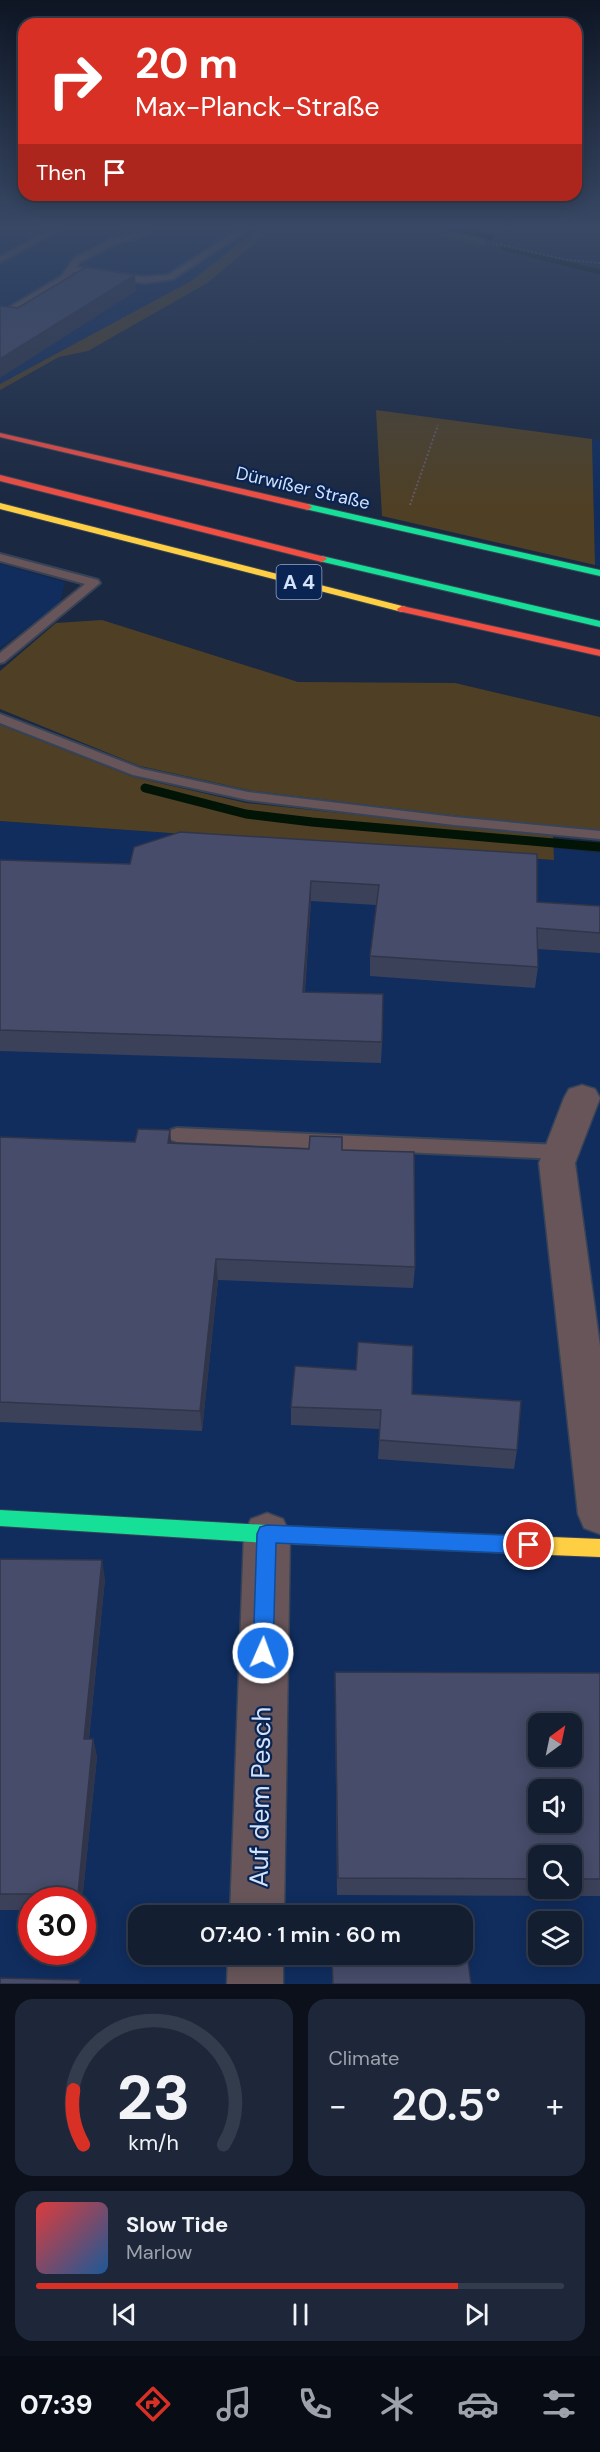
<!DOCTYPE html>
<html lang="en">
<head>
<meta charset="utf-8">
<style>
	:root { --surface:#141e31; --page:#1d2739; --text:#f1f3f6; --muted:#9da2ab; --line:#333c4d; --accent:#d93025 }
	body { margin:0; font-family:"DM Sans",sans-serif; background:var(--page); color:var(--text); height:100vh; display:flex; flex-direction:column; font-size:22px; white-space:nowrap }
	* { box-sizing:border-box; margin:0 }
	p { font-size:20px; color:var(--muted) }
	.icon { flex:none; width:33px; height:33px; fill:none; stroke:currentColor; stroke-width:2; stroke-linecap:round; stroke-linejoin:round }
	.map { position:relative; height:1984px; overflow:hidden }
	.details { display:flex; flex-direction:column; gap:15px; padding:15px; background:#0b101b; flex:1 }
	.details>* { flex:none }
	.top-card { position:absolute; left:18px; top:18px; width:564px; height:183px; border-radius:18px; box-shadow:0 3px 15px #0003,0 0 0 2px var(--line); background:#d93025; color:#fff; overflow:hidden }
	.needle { width:39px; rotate:33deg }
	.fabs { position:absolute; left:528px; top:1713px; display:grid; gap:12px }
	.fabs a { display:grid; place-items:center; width:54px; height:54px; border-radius:12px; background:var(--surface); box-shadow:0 3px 15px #0003,0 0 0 2px var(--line); font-size:30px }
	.speed { position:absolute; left:18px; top:1887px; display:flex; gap:12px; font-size:30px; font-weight:700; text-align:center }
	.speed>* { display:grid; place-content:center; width:78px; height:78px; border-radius:50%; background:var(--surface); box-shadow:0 3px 15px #0003,0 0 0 2px var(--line); line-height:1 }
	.speed .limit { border:9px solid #d22; background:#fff; color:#111 }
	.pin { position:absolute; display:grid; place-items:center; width:51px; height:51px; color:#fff; margin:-26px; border:3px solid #fff; border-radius:50%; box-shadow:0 2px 6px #0007 }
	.me { position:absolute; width:66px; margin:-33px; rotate:2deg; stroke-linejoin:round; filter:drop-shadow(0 0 4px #0008) }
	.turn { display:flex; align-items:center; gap:21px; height:126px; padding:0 18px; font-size:27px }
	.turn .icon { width:78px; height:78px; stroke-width:2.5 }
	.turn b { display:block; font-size:42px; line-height:51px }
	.then { display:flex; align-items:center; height:57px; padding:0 18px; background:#0003; gap:12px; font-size:22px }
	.big { font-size:45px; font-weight:600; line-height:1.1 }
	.details .widget { flex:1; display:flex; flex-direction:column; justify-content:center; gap:9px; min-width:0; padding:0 21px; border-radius:18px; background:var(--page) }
	.details .dial { align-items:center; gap:0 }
	.dial svg { height:156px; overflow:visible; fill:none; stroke:var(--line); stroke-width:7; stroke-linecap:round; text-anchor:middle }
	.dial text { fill:var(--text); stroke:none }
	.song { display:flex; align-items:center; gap:18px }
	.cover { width:72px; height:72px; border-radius:9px; background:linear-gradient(135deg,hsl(0 70% 55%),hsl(210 70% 35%)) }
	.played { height:6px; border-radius:3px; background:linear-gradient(90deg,var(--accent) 80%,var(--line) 80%) }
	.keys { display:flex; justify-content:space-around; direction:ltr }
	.heat { display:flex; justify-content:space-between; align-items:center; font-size:33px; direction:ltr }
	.details .tiles { flex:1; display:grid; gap:15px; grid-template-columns:1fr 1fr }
	.widget:last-child { grid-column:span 2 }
	.trip { position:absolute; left:128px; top:1905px; width:345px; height:60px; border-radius:18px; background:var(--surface); box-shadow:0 3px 15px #0003,0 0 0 2px var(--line); font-weight:600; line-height:60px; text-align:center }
	.tabs { display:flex; height:96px; justify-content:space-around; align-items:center; background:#080c14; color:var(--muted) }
	.tabs .icon { width:42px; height:42px }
	.tabs .active { color:var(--accent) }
	.tabs b { font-size:27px; color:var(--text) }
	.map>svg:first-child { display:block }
</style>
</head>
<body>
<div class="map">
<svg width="600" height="1984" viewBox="0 0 600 1984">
	<rect width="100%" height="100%" fill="#1a2841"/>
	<!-- built -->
	<g fill="#102d5e" fill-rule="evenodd">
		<polygon points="0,226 261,226 191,281 0,384"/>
		<polygon points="592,439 600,441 600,566 595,565"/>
		<polygon points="0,564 65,582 60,603 0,648"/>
		<path d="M0 821 553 860V848L600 853V1984H0ZM538 1724H572V1756H538ZM538 1790H572V1822H538ZM538 1856H572V1888H538ZM32 1900H82V1952H32ZM138 1916H462V1954H138ZM538 1922H572V1954H538Z"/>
	</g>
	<!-- green -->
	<g fill="#4f4025">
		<polygon points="261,226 276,226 207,283 88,351 59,357 0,390 0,384 191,281"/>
		<polygon points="393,226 449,226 485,235 485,246"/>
		<polygon points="376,410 592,439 595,565 382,516"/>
		<polygon points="102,620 298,682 455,683 600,717 600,831 451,815 253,791 140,766 0,709 0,671 56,623"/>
		<polygon points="0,725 133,777 246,803 553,836 554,860 0,821"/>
	</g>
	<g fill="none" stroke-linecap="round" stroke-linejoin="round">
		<!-- stream-far1 -->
		<g stroke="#021406" stroke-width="5">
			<polyline points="442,226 491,237"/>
			<polyline points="503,248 600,272"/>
		</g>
		<!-- stream -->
		<polyline stroke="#021406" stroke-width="9" points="145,788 246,814 312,822 600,847"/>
		<defs>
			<g id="lane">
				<polygon points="57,226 67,226 0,262 0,257"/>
				<polygon points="150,226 160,226 146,235 115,244 79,263 76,267 144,277 168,275 244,226 254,226 173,279 144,283 73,272 68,280 0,320 0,313 62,276 73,259 109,240"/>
				<polygon points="0,554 98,580 100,583 4,662 0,663 0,653 85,584 0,561"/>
				<polygon points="0,714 142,769 248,792 454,817 600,831 600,839 454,825 248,800 133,775 0,723"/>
				<polygon points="177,1128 561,1145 567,1147 570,1152 567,1157 561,1159 177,1142 171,1140 168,1135 171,1130"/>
			</g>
			<g id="street">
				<polygon points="582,1085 595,1089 600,1098 575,1163 600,1346 600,1534 584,1528 578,1514 539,1163 564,1098 569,1089"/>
				<polygon points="267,1513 283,1519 290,1534 284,1916 230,1916 244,1534 251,1519"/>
				<polygon points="228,1954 283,1954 283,1984 227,1984"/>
			</g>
			<g id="fast">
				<polygon points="308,504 600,570 600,576 305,509 304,507"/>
				<polygon points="322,556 600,621 600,627 319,561 317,559"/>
				<polygon points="0,1510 267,1525 504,1535 511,1538 513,1544 511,1550 504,1553 267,1543 0,1526"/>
			</g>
			<g id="slow">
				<polygon points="0,503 406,607 407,609 402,612 0,509"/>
				<polygon points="504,1535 600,1539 600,1557 504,1553 497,1550 495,1544 497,1538"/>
			</g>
			<g id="jam">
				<polygon points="0,433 308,504 312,507 308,510 0,437"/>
				<polygon points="0,475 325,557 327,559 322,562 0,481"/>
				<polygon points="402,606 600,650 600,656 398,611 397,609"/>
			</g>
		</defs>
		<!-- lane casing -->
		<use href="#lane" stroke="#374357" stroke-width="4"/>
		<!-- street casing -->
		<use href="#street" stroke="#374357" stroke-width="3"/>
		<!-- fast casing -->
		<use href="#fast" stroke="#374357" stroke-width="2"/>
		<!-- slow casing -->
		<use href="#slow" stroke="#374357" stroke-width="2"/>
		<!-- jam casing -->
		<use href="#jam" stroke="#374357" stroke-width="2"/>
		<!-- path -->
		<g stroke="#615963" stroke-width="2" stroke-dasharray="2 2" stroke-linecap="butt">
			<polyline points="414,226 567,260 600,263"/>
			<polyline points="410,505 438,425"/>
		</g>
		<!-- lane -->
		<use href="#lane" fill="#675559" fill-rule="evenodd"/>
		<!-- street -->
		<use href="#street" fill="#675559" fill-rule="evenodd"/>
		<!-- fast -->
		<use href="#fast" fill="#16e098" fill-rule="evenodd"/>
		<!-- slow -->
		<use href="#slow" fill="#ffcf43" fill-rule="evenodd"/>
		<!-- jam -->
		<use href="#jam" fill="#f24e42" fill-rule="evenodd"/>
	</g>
	<!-- wall -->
	<g fill="#3c415a" fill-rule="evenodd">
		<polygon points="134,847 537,902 600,906 600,953 537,949 538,967 535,988 370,976 370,956 376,905 311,901 305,992 382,1042 381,1063 0,1051 0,860 130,864"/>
		<polygon points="170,1130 171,1143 342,1150 415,1267 413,1288 218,1280 202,1431 0,1422 0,1137 135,1142"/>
		<polygon points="412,1394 517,1450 514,1469 378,1459 380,1429 291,1425 291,1407"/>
		<polygon points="0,1559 105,1579 89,1739 93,1739 97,1757 82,1902 82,1900 32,1900 32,1910 0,1910"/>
		<path d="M335 1672 600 1673V1896L337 1895 335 1691ZM538 1856H572V1888H538Z"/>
		<polygon points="332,1962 471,1984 332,1984"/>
	</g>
	<!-- shaded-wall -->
	<g fill="#31354a">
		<polygon points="135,275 136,291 0,378 0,359"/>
		<polygon points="311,881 311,901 303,1012 303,992"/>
		<polygon points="170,1130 172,1151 168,1143"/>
		<polygon points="216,1259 218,1280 202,1431 200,1411"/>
		<polygon points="102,1560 105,1579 87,1757 84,1739"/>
		<polygon points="93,1739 97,1757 82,1902 82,1900 79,1900 78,1894"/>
	</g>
	<!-- building -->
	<g fill="#464c69" stroke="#31354a" stroke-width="1.5" fill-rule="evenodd">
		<polygon points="86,267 135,275 0,359 0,306 18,308"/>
		<polygon points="180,832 537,854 537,902 600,906 600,933 537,928 538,967 370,956 379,885 311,881 303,992 383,994 382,1042 0,1030 0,860 130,864 134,847"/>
		<polygon points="138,1129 170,1130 168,1143 309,1149 310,1136 342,1137 342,1150 414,1152 415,1267 216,1259 200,1411 0,1402 0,1137 135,1142"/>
		<polygon points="358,1342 413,1346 412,1394 521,1401 517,1450 379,1440 381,1410 291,1407 295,1366 356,1370"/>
		<polygon points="0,1559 102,1560 84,1739 93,1739 78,1894 0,1894"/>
		<path d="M335 1672 600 1673V1879H572V1856H538V1879L338 1878ZM538 1724H572V1756H538ZM538 1790H572V1822H538Z"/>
		<polygon points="467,1953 471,1984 333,1984 332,1962 449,1954 462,1954"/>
		<polygon points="0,1978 80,1980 79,1984 0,1984"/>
	</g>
	<!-- sky -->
	<linearGradient id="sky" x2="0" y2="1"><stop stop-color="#0e1624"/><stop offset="0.45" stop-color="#384865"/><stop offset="1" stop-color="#384865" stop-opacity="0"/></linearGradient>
	<rect width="600" height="504" fill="url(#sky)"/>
	<!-- route -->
	<polygon fill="#1a73e8" stroke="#114b97" stroke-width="1.5" points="267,1525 529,1536 535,1539 538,1545 535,1551 529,1554 276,1543 273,1653 270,1660 263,1663 256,1660 253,1653 257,1534 260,1527"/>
	<g text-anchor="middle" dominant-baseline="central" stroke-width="4.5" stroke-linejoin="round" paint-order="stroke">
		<!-- far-street labels -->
		<g font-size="18" fill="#d3e2f9" stroke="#092452">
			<text transform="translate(303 488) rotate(13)">Dürwißer Straße</text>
		</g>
		<!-- shield labels -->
		<rect fill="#092452" stroke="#96a9c7" stroke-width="1.5" x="276.5" y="565" width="45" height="34" rx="4.5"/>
		<g font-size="20" font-weight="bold" fill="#d3e2f9">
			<text x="299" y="582">A 4</text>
		</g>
		<!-- near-street labels -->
		<g font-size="26" fill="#d3e2f9" stroke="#092452">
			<text transform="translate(260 1797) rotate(-89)">Auf dem Pesch</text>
		</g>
	</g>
</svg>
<div class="fabs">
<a><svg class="needle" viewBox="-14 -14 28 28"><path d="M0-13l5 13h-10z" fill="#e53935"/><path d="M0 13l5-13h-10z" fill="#9da2ab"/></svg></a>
<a><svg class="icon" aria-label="sound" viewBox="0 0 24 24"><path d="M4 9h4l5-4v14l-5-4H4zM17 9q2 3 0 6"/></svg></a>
<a><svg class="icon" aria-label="search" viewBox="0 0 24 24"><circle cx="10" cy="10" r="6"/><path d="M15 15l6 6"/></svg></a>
<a><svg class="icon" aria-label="layers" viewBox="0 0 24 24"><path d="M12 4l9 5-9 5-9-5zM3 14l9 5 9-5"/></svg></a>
</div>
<div class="speed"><div class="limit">30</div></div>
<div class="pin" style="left:529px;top:1545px;background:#d93025"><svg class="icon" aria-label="arrive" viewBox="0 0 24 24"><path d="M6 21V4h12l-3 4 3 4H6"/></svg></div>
<svg class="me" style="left:263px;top:1653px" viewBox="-20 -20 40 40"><circle r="17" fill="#1a73e8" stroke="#fff" stroke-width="3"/><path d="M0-11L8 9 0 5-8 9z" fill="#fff"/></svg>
<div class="trip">07:40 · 1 min · 60 m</div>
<div class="top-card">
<div class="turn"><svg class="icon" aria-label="right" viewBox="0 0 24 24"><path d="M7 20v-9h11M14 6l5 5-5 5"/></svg><div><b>20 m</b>Max-Planck-Straße</div></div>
<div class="then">Then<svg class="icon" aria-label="arrive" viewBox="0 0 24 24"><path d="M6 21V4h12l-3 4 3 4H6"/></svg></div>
</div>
</div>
<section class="details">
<div class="tiles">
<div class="widget dial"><svg viewBox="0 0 100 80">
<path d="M14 69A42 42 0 1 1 86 69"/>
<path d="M14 69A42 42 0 0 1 9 41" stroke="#d93025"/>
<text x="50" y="56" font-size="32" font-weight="700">23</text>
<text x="50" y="72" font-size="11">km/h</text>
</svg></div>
<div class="widget"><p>Climate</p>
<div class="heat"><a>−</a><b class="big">20.5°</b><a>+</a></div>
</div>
<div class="widget">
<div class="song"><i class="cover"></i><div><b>Slow Tide</b><p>Marlow</p></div></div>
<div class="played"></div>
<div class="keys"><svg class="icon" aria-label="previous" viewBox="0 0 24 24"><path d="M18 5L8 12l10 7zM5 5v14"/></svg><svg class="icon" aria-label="pause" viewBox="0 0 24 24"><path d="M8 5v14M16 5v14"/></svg><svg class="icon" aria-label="next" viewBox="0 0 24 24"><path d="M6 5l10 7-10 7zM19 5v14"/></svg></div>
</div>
</div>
</section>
<nav class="tabs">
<b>07:39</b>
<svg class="icon active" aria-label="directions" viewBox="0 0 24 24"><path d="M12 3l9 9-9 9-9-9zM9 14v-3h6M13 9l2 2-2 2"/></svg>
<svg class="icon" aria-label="music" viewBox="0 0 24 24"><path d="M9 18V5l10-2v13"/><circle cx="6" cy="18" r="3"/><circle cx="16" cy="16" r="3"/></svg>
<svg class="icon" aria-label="phone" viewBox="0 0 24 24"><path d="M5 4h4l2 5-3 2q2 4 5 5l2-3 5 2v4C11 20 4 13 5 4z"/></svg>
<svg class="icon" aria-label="climate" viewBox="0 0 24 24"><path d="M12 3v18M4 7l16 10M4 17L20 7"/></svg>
<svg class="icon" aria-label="car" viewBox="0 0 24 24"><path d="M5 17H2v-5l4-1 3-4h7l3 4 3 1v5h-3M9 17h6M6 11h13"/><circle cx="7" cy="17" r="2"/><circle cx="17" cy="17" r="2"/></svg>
<svg class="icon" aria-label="filters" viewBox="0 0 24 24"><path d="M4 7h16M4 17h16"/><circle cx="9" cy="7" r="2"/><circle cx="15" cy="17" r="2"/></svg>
</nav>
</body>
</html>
